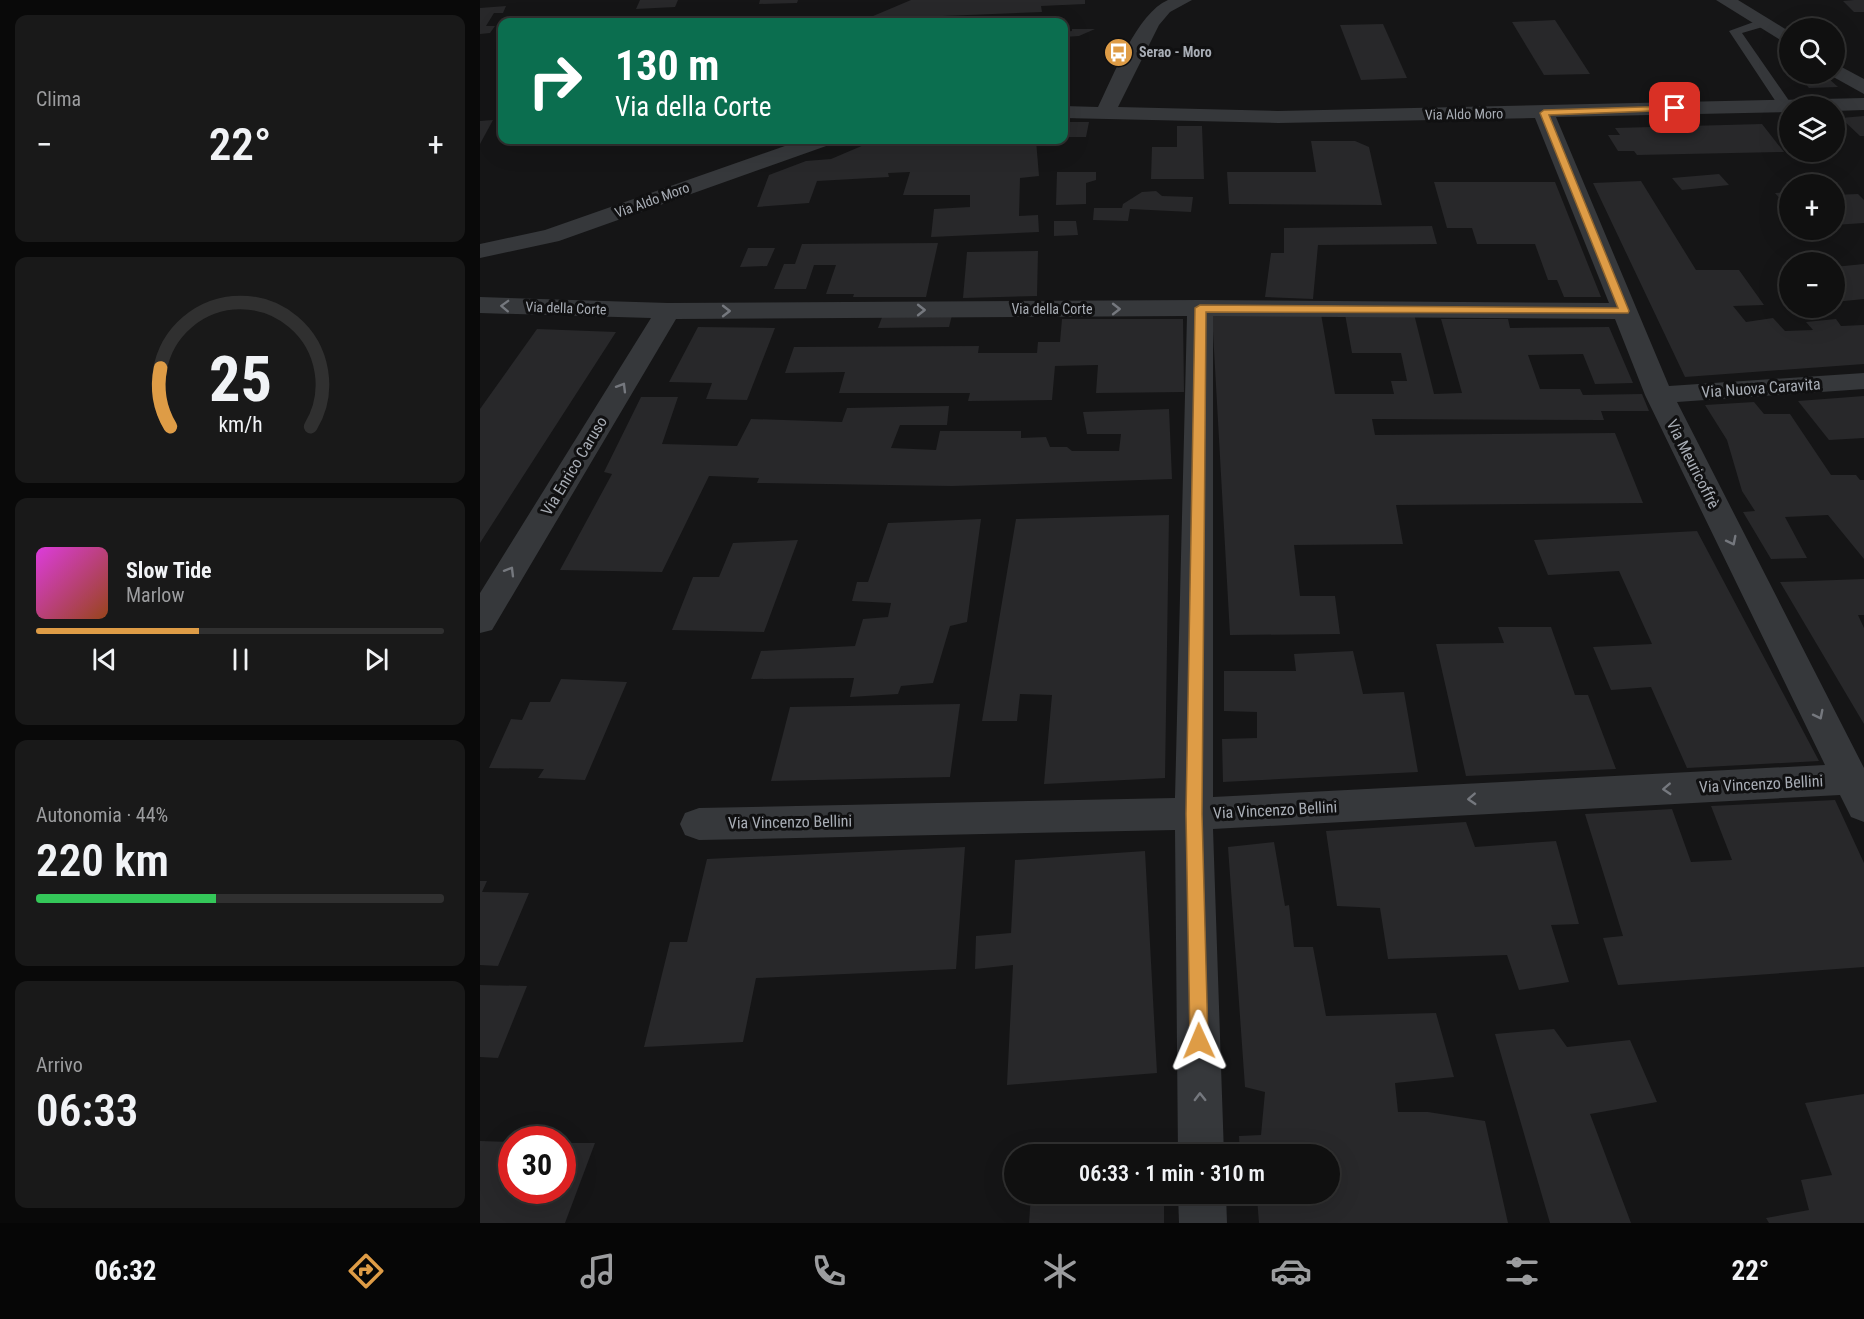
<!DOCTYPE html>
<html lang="it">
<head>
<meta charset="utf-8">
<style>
	:root { --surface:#101010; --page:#191919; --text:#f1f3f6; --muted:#9c9d9f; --line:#303030; --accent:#de9c46 }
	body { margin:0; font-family:"Roboto Condensed",sans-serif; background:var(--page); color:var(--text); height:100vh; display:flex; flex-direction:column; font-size:22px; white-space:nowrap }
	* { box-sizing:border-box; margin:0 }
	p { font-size:20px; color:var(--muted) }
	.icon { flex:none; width:33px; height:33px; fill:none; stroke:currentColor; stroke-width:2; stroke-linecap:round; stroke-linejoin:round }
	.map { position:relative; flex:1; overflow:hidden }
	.panel { display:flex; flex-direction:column; gap:15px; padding:15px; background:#090909; width:480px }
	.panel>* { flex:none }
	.hud { position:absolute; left:18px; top:18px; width:570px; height:126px; border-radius:12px; box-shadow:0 6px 24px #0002,0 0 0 2px var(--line); background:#0b6e4f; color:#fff; overflow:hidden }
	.fabs { position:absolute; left:1299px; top:18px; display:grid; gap:12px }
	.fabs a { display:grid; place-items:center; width:66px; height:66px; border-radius:50%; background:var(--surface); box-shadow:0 6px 24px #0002,0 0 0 2px var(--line); font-size:30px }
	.speed { position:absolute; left:18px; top:1126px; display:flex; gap:12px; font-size:30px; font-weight:700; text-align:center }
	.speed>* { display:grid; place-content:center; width:78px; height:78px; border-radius:50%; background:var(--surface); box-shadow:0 6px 24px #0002,0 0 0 2px var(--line); line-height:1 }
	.speed .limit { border:9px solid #d22; background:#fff; color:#111 }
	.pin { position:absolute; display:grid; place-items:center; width:51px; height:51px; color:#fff; margin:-26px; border-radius:12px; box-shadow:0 3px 9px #0006 }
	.me { position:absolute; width:66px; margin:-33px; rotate:359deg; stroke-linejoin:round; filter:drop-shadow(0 0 4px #0008) }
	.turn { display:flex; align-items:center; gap:21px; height:126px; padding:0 18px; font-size:27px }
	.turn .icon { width:78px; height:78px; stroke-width:2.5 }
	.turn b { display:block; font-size:42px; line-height:51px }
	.big { font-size:45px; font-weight:600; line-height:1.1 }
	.panel .card { flex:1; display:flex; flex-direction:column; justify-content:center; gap:9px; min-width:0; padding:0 21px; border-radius:12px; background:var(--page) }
	.panel .dial { align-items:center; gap:0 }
	.dial svg { height:156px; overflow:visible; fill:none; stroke:var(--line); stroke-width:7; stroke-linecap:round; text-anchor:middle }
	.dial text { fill:var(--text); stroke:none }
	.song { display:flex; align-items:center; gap:18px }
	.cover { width:72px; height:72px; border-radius:9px; background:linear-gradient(135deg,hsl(300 70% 55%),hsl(20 70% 35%)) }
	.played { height:6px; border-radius:3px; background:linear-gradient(90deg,var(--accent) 40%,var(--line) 40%) }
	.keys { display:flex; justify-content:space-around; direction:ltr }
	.heat { display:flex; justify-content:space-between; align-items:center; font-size:33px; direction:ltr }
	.charge { height:9px; border-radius:4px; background:linear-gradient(90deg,#34c759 44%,var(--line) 0) }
	.trip { position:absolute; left:524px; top:1144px; width:336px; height:60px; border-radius:30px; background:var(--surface); box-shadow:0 6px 24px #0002,0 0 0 2px var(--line); font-weight:600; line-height:60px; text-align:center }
	.tab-bar { display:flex; height:96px; justify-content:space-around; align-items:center; background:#060606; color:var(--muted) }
	.tab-bar .icon { width:42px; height:42px }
	.tab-bar .current { color:var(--accent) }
	.tab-bar b { font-size:27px; color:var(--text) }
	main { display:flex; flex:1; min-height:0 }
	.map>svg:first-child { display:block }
</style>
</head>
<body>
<main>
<section class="panel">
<div class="card"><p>Clima</p>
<div class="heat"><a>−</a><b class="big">22°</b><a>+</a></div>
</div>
<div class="card dial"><svg viewBox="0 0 100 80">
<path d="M14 69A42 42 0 1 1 86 69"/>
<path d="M14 69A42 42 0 0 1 9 39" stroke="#de9c46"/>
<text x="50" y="56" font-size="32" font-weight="700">25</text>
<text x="50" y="72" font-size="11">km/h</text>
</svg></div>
<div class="card">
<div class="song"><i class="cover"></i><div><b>Slow Tide</b><p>Marlow</p></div></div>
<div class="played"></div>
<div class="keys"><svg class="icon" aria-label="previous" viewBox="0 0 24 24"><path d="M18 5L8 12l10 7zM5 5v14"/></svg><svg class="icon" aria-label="pause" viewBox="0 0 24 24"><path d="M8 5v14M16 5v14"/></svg><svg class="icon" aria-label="next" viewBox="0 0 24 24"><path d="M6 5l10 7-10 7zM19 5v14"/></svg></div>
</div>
<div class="card"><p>Autonomia · 44%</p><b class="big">220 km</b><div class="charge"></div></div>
<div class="card"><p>Arrivo</p><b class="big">06:33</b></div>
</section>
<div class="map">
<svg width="1384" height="1223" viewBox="0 0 1384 1223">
	<rect width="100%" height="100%" fill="#151516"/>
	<!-- building -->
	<g fill="#28282a">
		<polygon points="160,0 198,0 195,7 156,9"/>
		<polygon points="280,0 318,0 317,3 279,4"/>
		<polygon points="431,0 605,0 605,4 561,6 562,12 463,16 448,22 379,22"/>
		<polygon points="1374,0 1384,0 1384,12 1374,12 1363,1"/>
		<polygon points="26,6 23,13 14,13 6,26 15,26 10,33 0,34 0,8"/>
		<polygon points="1075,20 1110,74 1064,75 1032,22"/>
		<polygon points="903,24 927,78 881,80 860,25"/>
		<polygon points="592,29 615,29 599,36 584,37 584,32 592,31"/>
		<polygon points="1321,78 1348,78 1358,87 1329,88"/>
		<polygon points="1384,116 1384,136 1380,136 1361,118"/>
		<polygon points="13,120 0,144 0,121"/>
		<polygon points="584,122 609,122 606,137 584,137"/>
		<polygon points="1282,124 1304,152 1157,155 1154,151 1138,151 1128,135 1140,135 1135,128"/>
		<polygon points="697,126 722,126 724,179 671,179 672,147 697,147"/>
		<polygon points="422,140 556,140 559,176 540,178 539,216 558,215 559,232 451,237 454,209 490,207 490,195 423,195 430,172 408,173 409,177 337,181 329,203 277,207 289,175 326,161 351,159 391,142"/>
		<polygon points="831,141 875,141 889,147 902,205 749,204 747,172 836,172"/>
		<polygon points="577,172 616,172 616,180 606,183 606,204 576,205"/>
		<polygon points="1239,174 1249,185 1202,190 1192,178"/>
		<polygon points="1161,181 1216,270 1259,270 1284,305 1253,306 1266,322 1293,318 1305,331 1333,330 1326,322 1356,319 1361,326 1384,325 1384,364 1205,377 1113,183"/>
		<polygon points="954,182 1075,182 1121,297 1084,297 1077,280 1068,280 1055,244 997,244 992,228 967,228"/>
		<polygon points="676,191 682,196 713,197 711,212 650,209 648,221 613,220 614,208 642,208 643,204 662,192"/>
		<polygon points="1310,192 1310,210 1295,193"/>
		<polygon points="1378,194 1384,200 1384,223 1354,225 1354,195"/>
		<polygon points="574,221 596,221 598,235 574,236"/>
		<polygon points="952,226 957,244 838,245 833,299 785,297 791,253 804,253 804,228"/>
		<polygon points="458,243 446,297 373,297 374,294 346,294 356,265 334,265 326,289 294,289 304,264 315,264 322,244"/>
		<polygon points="268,248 295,248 287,266 260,267"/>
		<polygon points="558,251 557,296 483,298 487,252"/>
		<polygon points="1384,264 1384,299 1354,302 1354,267"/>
		<polygon points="473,311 469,327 398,328 404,312"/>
		<polygon points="732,314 841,314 855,394 914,394 911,381 927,381 921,353 872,353 865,314 934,314 954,394 982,393 961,319 1028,319 1030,328 1129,327 1153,383 1115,384 1103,354 1048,355 1060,389 1100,389 1103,395 1162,394 1169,411 1121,411 1124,420 892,419 895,435 1135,433 1163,503 916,505 923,544 814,545 820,596 855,596 860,634 750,635"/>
		<polygon points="582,319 703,319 704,392 616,393 618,365 575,366 572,400 488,401 490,393 359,393 365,372 305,373 314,347 499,346 498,353 557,353 558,342 580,342"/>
		<polygon points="218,327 295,328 267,400 226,399 232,383 189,382"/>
		<polygon points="57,329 136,332 0,543 0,409"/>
		<polygon points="1384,396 1384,438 1349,440 1318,401"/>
		<polygon points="161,397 198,397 182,444 257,446 271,419 362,422 367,408 469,406 467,425 420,425 411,448 456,450 460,431 541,431 541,438 566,437 570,447 587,447 592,451 639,451 641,434 607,434 603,412 689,409 692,479 472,486 277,483 279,478 229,476 182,572 80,570 132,474 124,472"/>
		<polygon points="1274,402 1284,414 1310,414 1351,475 1376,475 1380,480 1384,480 1384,559 1348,515 1305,517 1327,558 1291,559 1263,512 1275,511 1262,491 1247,440 1225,405"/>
		<polygon points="689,515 685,778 564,784 572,695 540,694 537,721 502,721 536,519"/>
		<polygon points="501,519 487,622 470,626 453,683 421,686 418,694 370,697 374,678 271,679 281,651 375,646 383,619 408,617 411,603 372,601 377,582 388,582 408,523"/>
		<polygon points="1217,531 1339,761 1207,768 1171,687 1131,690 1113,647 1172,644 1139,571 1068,575 1054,540"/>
		<polygon points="318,540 284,632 192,630 213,577 239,577 253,543"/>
		<polygon points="1384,579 1384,615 1378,615 1384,628 1384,724 1300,582"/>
		<polygon points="1018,627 1071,627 1095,695 1108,695 1136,769 986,776 956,644 1024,643"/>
		<polygon points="873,651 883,694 924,692 938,772 743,782 742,739 777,738 777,712 744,711 744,671 816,671 814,654"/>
		<polygon points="81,679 147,682 105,780 58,778 64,769 9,768 31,719 42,720 50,702 70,702"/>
		<polygon points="480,704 470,777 291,781 310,707"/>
		<polygon points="1355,800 1384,863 1384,967 1138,985 1123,938 1143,936 1105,814 1192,809 1211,862 1252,860 1231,806"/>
		<polygon points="986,822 995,847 1076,841 1099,924 1071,925 1089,982 1039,990 1027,955 908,959 900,908 857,906 846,831"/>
		<polygon points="794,842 805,906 809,905 814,947 833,947 846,1016 956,1013 974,1077 915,1083 918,1112 948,1112 1005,1121 1028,1223 779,1223 777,1198 762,1199 762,1194 849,1194 849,1155 760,1155 759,1136 781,1135 785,1092 765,1087 748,847"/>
		<polygon points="485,847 476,969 276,978 263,1042 164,1047 190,942 207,942 227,859"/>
		<polygon points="665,851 677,1073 527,1085 533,965 495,969 496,936 531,933 535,860"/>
		<polygon points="0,881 7,881 2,892 49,893 18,966 0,965"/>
		<polygon points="0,985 47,986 18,1058 0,1057"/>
		<polygon points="1074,1029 1087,1047 1150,1040 1177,1102 1110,1114 1151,1223 1070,1223 1015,1034"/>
		<polygon points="1384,1094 1384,1223 1289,1223 1286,1218 1329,1210 1321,1180 1352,1175 1325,1103"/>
		<polygon points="0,1141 32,1142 32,1191 82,1191 82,1143 115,1143 85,1223 0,1223"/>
		<polygon points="551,1194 684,1194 684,1223 549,1223"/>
	</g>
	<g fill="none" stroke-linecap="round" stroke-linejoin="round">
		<!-- service -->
		<polygon fill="#36383b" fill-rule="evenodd" points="1282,19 1288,23 1286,26 1262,33 1312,105 1310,108 1300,108 1249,31"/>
		<!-- minor -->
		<g fill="#36383b" fill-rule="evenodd">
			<path d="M688 0H712L690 12 679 25 638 107 798 111 1384 98V110L1354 111V106H1310V112L1076 117 1189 386 1384 373V389L1197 402 1384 768V822L1371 817 1360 795 733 829 744 1155H698L695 830 219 840 205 835 200 824 205 813 219 808 695 798 707 316 196 319 12 630 0 633V593L171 318 0 313V297L188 303 720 300 1129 303 1055 118 798 123 584 118V106L618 107C633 77 657 13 688 0ZM733 316 1135 319 1165 395 1345 765 733 797Z"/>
			<polygon points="1236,0 1258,0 1310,32 1310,46"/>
			<polygon points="1354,63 1384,79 1384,94 1348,74 1354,74"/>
			<polygon points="322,140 352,140 349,145 79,241 0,258 0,244 65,230"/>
			<polygon points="698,1194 746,1194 747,1223 699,1223"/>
		</g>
	</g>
	<!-- one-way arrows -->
	<defs><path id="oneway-chevron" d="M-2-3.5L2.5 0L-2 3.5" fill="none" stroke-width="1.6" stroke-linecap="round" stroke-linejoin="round" transform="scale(1.5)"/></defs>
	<g stroke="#75787e">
		<use href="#oneway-chevron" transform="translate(25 306) rotate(-178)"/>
		<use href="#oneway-chevron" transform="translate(636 309)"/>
		<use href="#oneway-chevron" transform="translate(441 310)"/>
		<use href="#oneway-chevron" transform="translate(246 311)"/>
		<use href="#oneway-chevron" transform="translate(142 387) rotate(-59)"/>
		<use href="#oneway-chevron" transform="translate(1252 541) rotate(63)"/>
		<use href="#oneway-chevron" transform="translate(30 571) rotate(-59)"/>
		<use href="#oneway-chevron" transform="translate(1339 715) rotate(63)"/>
		<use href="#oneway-chevron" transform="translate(1187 789) rotate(177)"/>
		<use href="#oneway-chevron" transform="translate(992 799) rotate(177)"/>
		<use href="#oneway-chevron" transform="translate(720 1097) rotate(-91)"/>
	</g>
	<!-- route -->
	<polygon fill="#de9c46" stroke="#90652e" stroke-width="1.5" points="1195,106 1198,110 1069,115 1149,311 1148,313 726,312 722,814 728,1041 725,1047 719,1050 713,1047 710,1041 706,814 715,308 720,305 1138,308 1060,113 1064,110"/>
	<!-- icons -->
	<defs>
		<symbol id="bus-disc" viewBox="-11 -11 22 22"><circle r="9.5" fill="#de9c46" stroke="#101011"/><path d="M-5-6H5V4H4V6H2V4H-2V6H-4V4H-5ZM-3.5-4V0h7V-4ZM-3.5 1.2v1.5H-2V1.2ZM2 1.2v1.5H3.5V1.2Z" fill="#fff"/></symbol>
	</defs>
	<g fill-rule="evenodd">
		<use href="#bus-disc" x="622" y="36" width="33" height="33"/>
	</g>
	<g text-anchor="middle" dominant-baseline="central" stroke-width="6" stroke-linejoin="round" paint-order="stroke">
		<!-- far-poi labels -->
		<g font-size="14" font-weight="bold" fill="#a8adb5" stroke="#101011" text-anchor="start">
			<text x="659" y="52">Serao - Moro</text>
		</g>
		<!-- far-street labels -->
		<g font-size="14" fill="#a8adb5" stroke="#101011">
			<text transform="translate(984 114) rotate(-1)">Via Aldo Moro</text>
			<text transform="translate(172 200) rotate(-20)">Via Aldo Moro</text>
			<text transform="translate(86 308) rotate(2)">Via della Corte</text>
			<text x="572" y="309">Via della Corte</text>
		</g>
		<!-- street labels -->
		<g font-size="16" fill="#a8adb5" stroke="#101011">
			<text transform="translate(1281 388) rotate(-4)">Via Nuova Caravita</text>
			<text transform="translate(1213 464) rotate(63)">Via Meuricoffrè</text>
			<text transform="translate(94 466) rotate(-59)">Via Enrico Caruso</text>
			<text transform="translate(1281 784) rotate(-3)">Via Vincenzo Bellini</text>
			<text transform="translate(795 810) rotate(-3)">Via Vincenzo Bellini</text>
			<text transform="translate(310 822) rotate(-1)">Via Vincenzo Bellini</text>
		</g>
	</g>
</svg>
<div class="fabs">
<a><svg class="icon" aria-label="search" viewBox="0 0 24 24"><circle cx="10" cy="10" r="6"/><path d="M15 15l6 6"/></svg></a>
<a><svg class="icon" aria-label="layers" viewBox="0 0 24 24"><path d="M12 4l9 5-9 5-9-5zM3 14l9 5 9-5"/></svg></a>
<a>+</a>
<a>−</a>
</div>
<div class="speed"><div class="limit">30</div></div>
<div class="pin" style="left:1195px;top:108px;background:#d93025"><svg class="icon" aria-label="arrive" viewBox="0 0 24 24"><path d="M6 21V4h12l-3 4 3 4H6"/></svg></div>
<svg class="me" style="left:719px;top:1041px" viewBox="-20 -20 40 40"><path d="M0-17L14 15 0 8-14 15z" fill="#de9c46" stroke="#fff" stroke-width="4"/></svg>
<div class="trip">06:33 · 1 min · 310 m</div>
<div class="hud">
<div class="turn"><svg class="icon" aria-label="right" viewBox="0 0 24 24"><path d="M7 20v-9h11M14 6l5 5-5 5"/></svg><div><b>130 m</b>Via della Corte</div></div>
</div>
</div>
</main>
<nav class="tab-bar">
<b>06:32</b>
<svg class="icon current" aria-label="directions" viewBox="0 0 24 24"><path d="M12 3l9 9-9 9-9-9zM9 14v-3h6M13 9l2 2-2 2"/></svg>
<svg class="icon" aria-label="music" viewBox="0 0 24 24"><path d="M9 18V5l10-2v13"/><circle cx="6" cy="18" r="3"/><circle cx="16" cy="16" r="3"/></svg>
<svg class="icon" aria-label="phone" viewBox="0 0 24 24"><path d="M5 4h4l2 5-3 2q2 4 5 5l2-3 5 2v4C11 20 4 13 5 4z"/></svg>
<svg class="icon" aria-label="climate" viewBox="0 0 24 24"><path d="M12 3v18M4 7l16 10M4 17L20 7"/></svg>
<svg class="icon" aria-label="car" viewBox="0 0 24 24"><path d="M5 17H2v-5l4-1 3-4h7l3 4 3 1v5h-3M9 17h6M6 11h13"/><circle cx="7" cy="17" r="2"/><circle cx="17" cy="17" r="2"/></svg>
<svg class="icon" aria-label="filters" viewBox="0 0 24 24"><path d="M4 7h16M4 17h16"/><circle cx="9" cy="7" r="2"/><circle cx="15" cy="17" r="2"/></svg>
<b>22°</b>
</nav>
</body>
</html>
